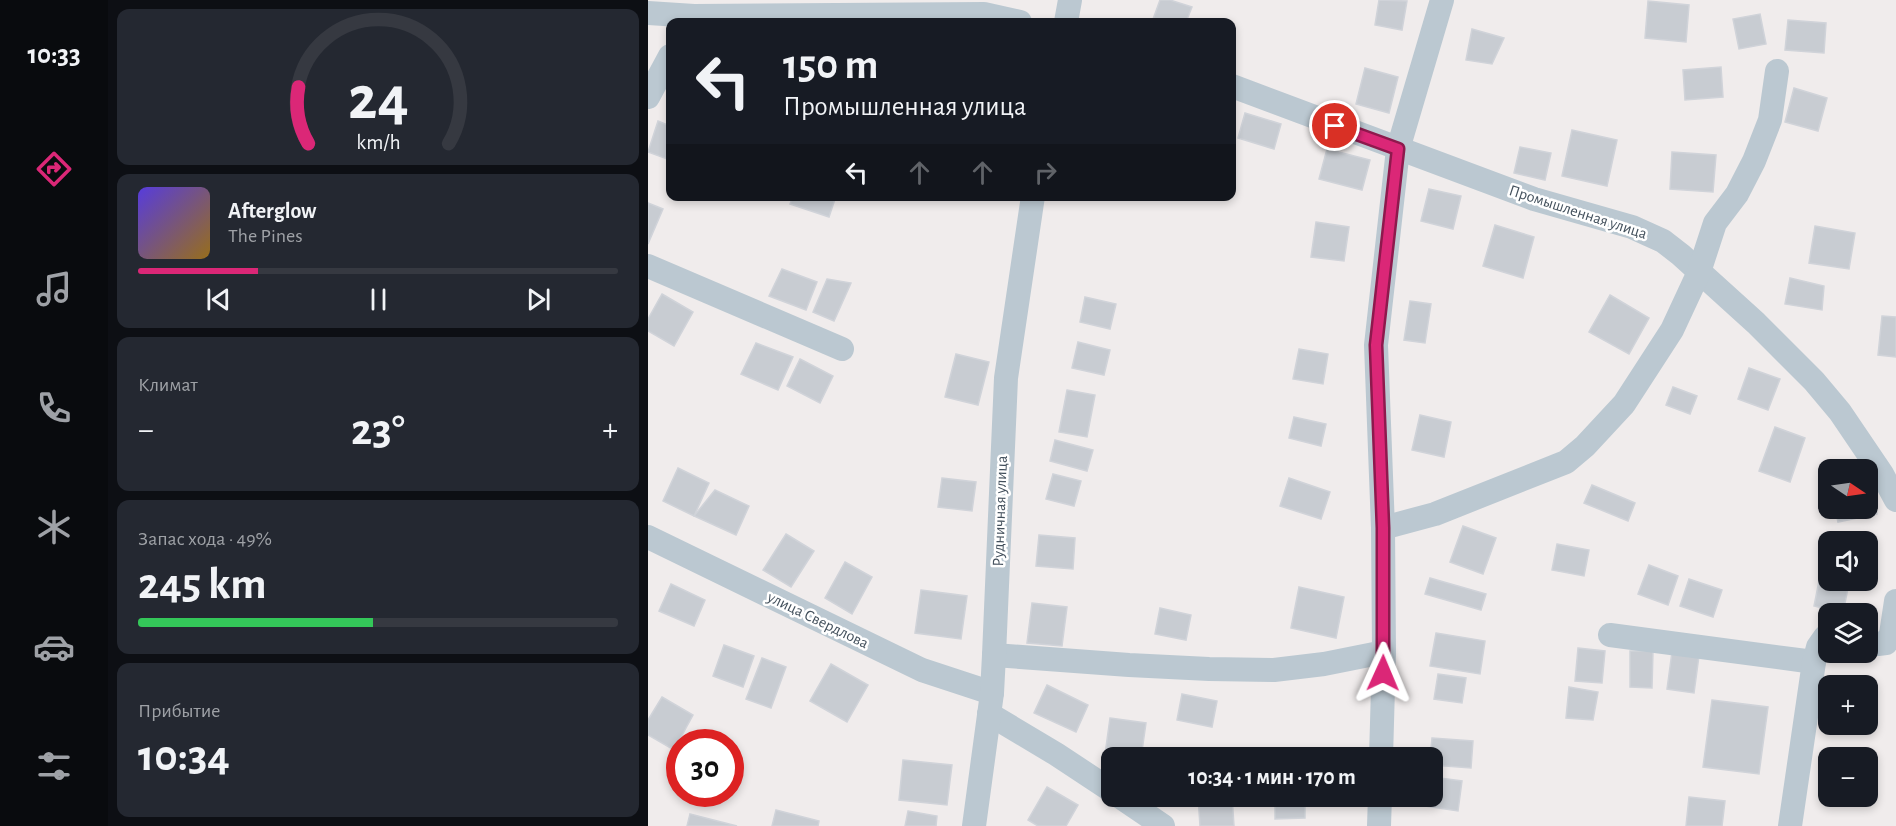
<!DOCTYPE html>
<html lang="ru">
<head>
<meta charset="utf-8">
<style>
	:root { --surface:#171b24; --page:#242831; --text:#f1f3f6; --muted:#9ea1a6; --line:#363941; --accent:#db2777 }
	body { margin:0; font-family:"Alegreya Sans",sans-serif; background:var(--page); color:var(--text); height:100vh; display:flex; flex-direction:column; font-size:22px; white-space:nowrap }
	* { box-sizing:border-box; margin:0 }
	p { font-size:20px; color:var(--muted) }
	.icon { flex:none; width:33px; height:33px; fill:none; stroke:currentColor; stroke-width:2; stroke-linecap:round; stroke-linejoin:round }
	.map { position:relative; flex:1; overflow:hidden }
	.details { display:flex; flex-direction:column; gap:9px; padding:9px; background:#0d0f14; width:540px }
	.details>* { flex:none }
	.top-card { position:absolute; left:18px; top:18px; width:570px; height:183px; border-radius:12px; box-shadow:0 3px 9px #0003; background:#171b24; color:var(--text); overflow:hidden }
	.needle { width:39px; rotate:103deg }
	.controls { position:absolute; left:1170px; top:459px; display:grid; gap:12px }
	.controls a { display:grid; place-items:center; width:60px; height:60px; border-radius:12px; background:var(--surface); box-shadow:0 3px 9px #0003; font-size:30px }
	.speed { position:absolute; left:18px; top:729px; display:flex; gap:12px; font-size:30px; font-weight:700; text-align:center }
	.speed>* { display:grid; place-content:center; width:78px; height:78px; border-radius:50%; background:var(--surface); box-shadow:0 3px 9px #0003; line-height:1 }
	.speed .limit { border:9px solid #d22; background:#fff; color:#111 }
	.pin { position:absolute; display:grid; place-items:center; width:51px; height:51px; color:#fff; margin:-26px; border:3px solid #fff; border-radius:50%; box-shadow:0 2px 6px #0007 }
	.me { position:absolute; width:66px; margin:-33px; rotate:1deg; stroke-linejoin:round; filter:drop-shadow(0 0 4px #0008) }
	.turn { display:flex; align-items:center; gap:21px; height:126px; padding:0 18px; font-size:27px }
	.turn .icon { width:78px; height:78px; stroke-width:2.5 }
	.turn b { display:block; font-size:42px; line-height:51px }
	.lanes { display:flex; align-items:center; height:57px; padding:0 18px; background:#0003; justify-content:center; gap:30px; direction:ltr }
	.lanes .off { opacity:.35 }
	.big { font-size:45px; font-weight:600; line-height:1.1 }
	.details .card { flex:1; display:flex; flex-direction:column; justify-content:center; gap:9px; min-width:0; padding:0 21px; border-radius:12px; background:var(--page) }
	.details .dial { align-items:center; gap:0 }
	.dial svg { height:156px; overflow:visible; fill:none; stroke:var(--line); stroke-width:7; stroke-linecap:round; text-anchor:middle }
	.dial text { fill:var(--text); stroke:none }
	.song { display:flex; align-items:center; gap:18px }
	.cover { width:72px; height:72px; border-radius:9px; background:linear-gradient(135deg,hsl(250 70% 55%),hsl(40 70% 35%)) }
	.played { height:6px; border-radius:3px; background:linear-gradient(90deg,var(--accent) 25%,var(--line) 25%) }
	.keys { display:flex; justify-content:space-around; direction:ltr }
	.heat { display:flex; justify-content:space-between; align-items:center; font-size:33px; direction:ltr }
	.charge { height:9px; border-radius:4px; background:linear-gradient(90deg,#34c759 49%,var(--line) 0) }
	.trip { position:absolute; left:453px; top:747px; width:342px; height:60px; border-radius:12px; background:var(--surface); box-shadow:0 3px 9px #0003; font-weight:600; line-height:60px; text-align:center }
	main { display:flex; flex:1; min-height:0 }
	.tabs { display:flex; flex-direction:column; width:108px; justify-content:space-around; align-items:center; background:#090b0e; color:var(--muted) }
	.tabs .icon { width:42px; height:42px }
	.tabs .on { color:var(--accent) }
	.tabs b { font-size:27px; color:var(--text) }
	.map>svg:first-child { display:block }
</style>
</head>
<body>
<main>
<nav class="tabs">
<b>10:33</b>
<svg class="icon on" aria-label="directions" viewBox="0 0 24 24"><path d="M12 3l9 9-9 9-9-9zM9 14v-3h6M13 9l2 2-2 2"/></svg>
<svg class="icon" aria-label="music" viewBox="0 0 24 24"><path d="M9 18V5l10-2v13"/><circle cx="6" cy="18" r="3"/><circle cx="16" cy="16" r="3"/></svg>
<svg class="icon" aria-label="phone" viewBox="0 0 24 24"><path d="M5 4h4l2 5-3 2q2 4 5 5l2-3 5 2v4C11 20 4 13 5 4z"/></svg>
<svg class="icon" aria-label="climate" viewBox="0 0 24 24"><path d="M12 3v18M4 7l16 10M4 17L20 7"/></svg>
<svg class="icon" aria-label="car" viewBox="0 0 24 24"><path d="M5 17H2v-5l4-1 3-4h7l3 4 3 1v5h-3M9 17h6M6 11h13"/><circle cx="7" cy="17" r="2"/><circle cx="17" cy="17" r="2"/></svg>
<svg class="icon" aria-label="filters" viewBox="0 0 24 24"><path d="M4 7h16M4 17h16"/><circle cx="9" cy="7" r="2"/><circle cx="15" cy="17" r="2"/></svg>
</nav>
<section class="details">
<div class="card dial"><svg viewBox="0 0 100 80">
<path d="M14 69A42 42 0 1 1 86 69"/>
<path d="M14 69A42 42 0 0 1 9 40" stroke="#db2777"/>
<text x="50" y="56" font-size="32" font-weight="700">24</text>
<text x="50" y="72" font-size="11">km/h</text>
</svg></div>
<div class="card">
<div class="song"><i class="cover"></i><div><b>Afterglow</b><p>The Pines</p></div></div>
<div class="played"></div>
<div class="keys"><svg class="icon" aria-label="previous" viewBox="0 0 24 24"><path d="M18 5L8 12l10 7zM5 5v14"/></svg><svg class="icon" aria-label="pause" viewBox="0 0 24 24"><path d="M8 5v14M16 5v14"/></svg><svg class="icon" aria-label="next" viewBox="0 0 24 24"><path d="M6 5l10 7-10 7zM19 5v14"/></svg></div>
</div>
<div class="card"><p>Климат</p>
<div class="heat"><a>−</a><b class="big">23°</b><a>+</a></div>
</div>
<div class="card"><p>Запас хода · 49%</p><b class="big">245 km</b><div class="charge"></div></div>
<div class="card"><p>Прибытие</p><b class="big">10:34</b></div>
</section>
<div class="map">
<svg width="1248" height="826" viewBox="0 0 1248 826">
	<rect width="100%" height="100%" fill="#f0ecec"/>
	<!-- building -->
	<g fill="#c8ccd2" stroke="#d0d3d9" stroke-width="1.5">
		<polygon points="512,0 522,0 544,7 538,22 504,22"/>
		<polygon points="731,0 759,1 754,30 727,25"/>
		<polygon points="1000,1 1041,5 1038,42 997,38"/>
		<polygon points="1112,14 1118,44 1091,49 1085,19"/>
		<polygon points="1140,20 1178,23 1176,53 1137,50"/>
		<polygon points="824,29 856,38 844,64 818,60"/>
		<polygon points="1073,67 1075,97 1037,100 1035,70"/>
		<polygon points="717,68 750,77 741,113 708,104"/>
		<polygon points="1146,88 1179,98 1170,131 1137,122"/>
		<polygon points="597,113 633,124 626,149 590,138"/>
		<polygon points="10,121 22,126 22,160 0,152"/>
		<polygon points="924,130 969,140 959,186 914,176"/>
		<polygon points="872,147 903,153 897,180 866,173"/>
		<polygon points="679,149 722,160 714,190 671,179"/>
		<polygon points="1024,152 1068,155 1065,192 1022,189"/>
		<polygon points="781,189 813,196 805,229 773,221"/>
		<polygon points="145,196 188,196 181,217 142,204"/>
		<polygon points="0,203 15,209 0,244"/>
		<polygon points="668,222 701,227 696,261 663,257"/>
		<polygon points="847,225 886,237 875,278 835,266"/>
		<polygon points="1167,226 1207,233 1201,269 1161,263"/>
		<polygon points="134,269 169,282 158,310 121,296"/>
		<polygon points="1142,278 1176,286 1174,310 1137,304"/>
		<polygon points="179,279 203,283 186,321 165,312"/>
		<polygon points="14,294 45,312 26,346 0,331 0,319"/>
		<polygon points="962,295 1001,318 981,354 941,332"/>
		<polygon points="437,297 468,304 462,329 432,322"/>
		<polygon points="762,301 783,304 777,343 756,340"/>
		<polygon points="1234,316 1248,317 1248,357 1230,355"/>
		<polygon points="430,342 462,350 456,375 424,368"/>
		<polygon points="108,343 145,357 130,390 93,374"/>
		<polygon points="651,349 680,354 675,384 645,379"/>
		<polygon points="308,354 341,362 330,405 297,397"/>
		<polygon points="152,359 185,376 172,403 139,386"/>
		<polygon points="1101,368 1132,379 1120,410 1090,399"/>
		<polygon points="1025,387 1049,396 1042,414 1018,405"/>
		<polygon points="419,390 447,395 439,437 411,432"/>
		<polygon points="772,415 803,422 796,457 764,450"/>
		<polygon points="646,417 678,424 673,446 641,438"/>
		<polygon points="1127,427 1157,438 1142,482 1111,471"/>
		<polygon points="407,440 445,450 439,471 402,461"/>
		<polygon points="30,468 61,483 46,516 15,501"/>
		<polygon points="405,474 433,481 426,506 398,499"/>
		<polygon points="1220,474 1229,514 1190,522 1187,508 1220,508"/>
		<polygon points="294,478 328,482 324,511 290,507"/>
		<polygon points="641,478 682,492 673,519 632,506"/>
		<polygon points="944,485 987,503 980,521 936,503"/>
		<polygon points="67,490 101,506 88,535 46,516"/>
		<polygon points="815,526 848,538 835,574 802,562"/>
		<polygon points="138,534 166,551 143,587 115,570"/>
		<polygon points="391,535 427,538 425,569 388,566"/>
		<polygon points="909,544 941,550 936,576 904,570"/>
		<polygon points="197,562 224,577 204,614 177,598"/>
		<polygon points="1001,565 1030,576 1020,605 990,594"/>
		<polygon points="782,578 838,594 833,610 777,594"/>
		<polygon points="1041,579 1074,590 1065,617 1032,606"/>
		<polygon points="1171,581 1200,588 1195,613 1166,606"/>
		<polygon points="23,584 57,600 46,626 11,611"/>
		<polygon points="651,587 696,597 688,638 643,628"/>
		<polygon points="273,590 319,596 313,639 267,633"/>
		<polygon points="384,603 419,607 414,646 379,643"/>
		<polygon points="512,608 543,615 538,640 507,634"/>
		<polygon points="788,633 837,641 832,674 782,666"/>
		<polygon points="76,645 106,656 95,687 65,676"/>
		<polygon points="930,648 957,651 954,683 927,681"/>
		<polygon points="982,651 1005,651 1004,688 982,687"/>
		<polygon points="1024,652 1051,656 1046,693 1019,689"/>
		<polygon points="114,658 138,667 123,708 98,699"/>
		<polygon points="183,664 220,685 199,722 162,701"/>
		<polygon points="790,674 818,678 814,703 786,699"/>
		<polygon points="399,685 440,705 428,732 386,713"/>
		<polygon points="921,687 950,692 945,720 918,718"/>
		<polygon points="1220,690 1229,690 1227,726 1210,724 1220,724"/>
		<polygon points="534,694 569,701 564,727 529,720"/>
		<polygon points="14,697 45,715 26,750 0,735 0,720"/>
		<polygon points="1064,700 1120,707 1111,774 1055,767"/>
		<polygon points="462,718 498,723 493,758 464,758 464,770 455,769"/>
		<polygon points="784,738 825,741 823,768 784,765 784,758 782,758"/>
		<polygon points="255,760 304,765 299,805 251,800"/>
		<polygon points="784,777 814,781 810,811 771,805 772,796 784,796"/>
		<polygon points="399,787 430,805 418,826 390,826 380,820"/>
		<polygon points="550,796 584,796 586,826 552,826"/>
		<polygon points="627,796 657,796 657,818 627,819"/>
		<polygon points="1041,797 1077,801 1074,826 1038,826"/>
		<polygon points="128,810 171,821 170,826 124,826"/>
		<polygon points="260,811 289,816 288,826 257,826"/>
		<polygon points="42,814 89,826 39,826"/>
	</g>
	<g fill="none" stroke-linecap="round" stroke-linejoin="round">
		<!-- minor -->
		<g stroke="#bbc8d1" stroke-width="24">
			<polyline points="0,13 46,16 336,14 372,22"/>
			<polyline points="418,22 422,0"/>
			<polyline points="584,86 886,199 984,227 1015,241 1033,255 1108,323 1166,381 1192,412 1234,474 1248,500"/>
			<polyline points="0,97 22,56"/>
			<polyline points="0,266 194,349"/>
			<polyline points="735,528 787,514 918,462 937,446 976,404 1024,330 1051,272 1067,223 1089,194 1106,161 1122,120 1129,71"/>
			<polyline points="0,537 274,670 344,693"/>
			<polyline points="962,635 1166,662"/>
			<polyline points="1220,642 1230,644 1238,643 1243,634 1248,601"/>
			<polyline points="346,655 481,665 561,669 626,670 676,664 736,652"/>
			<polyline points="341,714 408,754 464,791"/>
			<polyline points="733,758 736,652 735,528 728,345 750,149 794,0"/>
			<polyline points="471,796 515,826"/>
			<polyline points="326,826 344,693 346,655 358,378 385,196"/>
			<polyline points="731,826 732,796"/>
			<polyline points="1142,826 1166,662 1170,647 1177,637 1180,636"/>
		</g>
	</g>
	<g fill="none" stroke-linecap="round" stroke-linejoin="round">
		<defs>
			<polyline id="route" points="687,126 750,149 728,345 735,528 735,673"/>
		</defs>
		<!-- route casing -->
		<use href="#route" stroke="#8e194d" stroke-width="15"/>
		<!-- route -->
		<use href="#route" stroke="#db2777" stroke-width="10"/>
	</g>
	<g text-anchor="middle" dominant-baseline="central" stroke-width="5" stroke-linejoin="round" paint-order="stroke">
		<!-- street labels -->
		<g font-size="16" fill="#43505c" stroke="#fff">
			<text transform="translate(930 212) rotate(18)">Промышленная улица</text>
			<text transform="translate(352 511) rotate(-88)">Рудничная улица</text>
			<text transform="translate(170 620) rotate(26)">улица Свердлова</text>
		</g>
	</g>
</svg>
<div class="controls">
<a><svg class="needle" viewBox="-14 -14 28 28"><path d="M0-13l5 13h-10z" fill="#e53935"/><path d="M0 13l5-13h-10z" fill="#9ea1a6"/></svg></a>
<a><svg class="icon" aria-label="sound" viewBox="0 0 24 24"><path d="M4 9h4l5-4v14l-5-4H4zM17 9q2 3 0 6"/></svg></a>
<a><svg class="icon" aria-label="layers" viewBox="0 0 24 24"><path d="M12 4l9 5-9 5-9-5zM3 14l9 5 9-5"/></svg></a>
<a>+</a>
<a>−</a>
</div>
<div class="speed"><div class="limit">30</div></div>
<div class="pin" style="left:687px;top:126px;background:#d93025"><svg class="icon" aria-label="arrive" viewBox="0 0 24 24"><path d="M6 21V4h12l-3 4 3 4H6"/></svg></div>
<svg class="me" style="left:735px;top:673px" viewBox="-20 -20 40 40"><path d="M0-17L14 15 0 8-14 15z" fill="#db2777" stroke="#fff" stroke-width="4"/></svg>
<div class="trip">10:34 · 1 мин · 170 m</div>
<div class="top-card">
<div class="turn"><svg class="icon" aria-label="left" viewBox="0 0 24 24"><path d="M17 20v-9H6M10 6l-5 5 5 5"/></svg><div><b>150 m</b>Промышленная улица</div></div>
<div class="lanes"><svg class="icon" aria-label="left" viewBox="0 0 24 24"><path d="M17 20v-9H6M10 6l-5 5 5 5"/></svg><svg class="icon off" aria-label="ahead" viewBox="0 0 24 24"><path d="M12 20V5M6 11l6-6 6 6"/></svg><svg class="icon off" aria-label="ahead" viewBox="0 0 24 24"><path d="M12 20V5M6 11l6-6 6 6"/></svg><svg class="icon off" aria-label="right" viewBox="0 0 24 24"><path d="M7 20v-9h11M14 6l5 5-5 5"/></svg></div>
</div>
</div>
</main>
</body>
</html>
